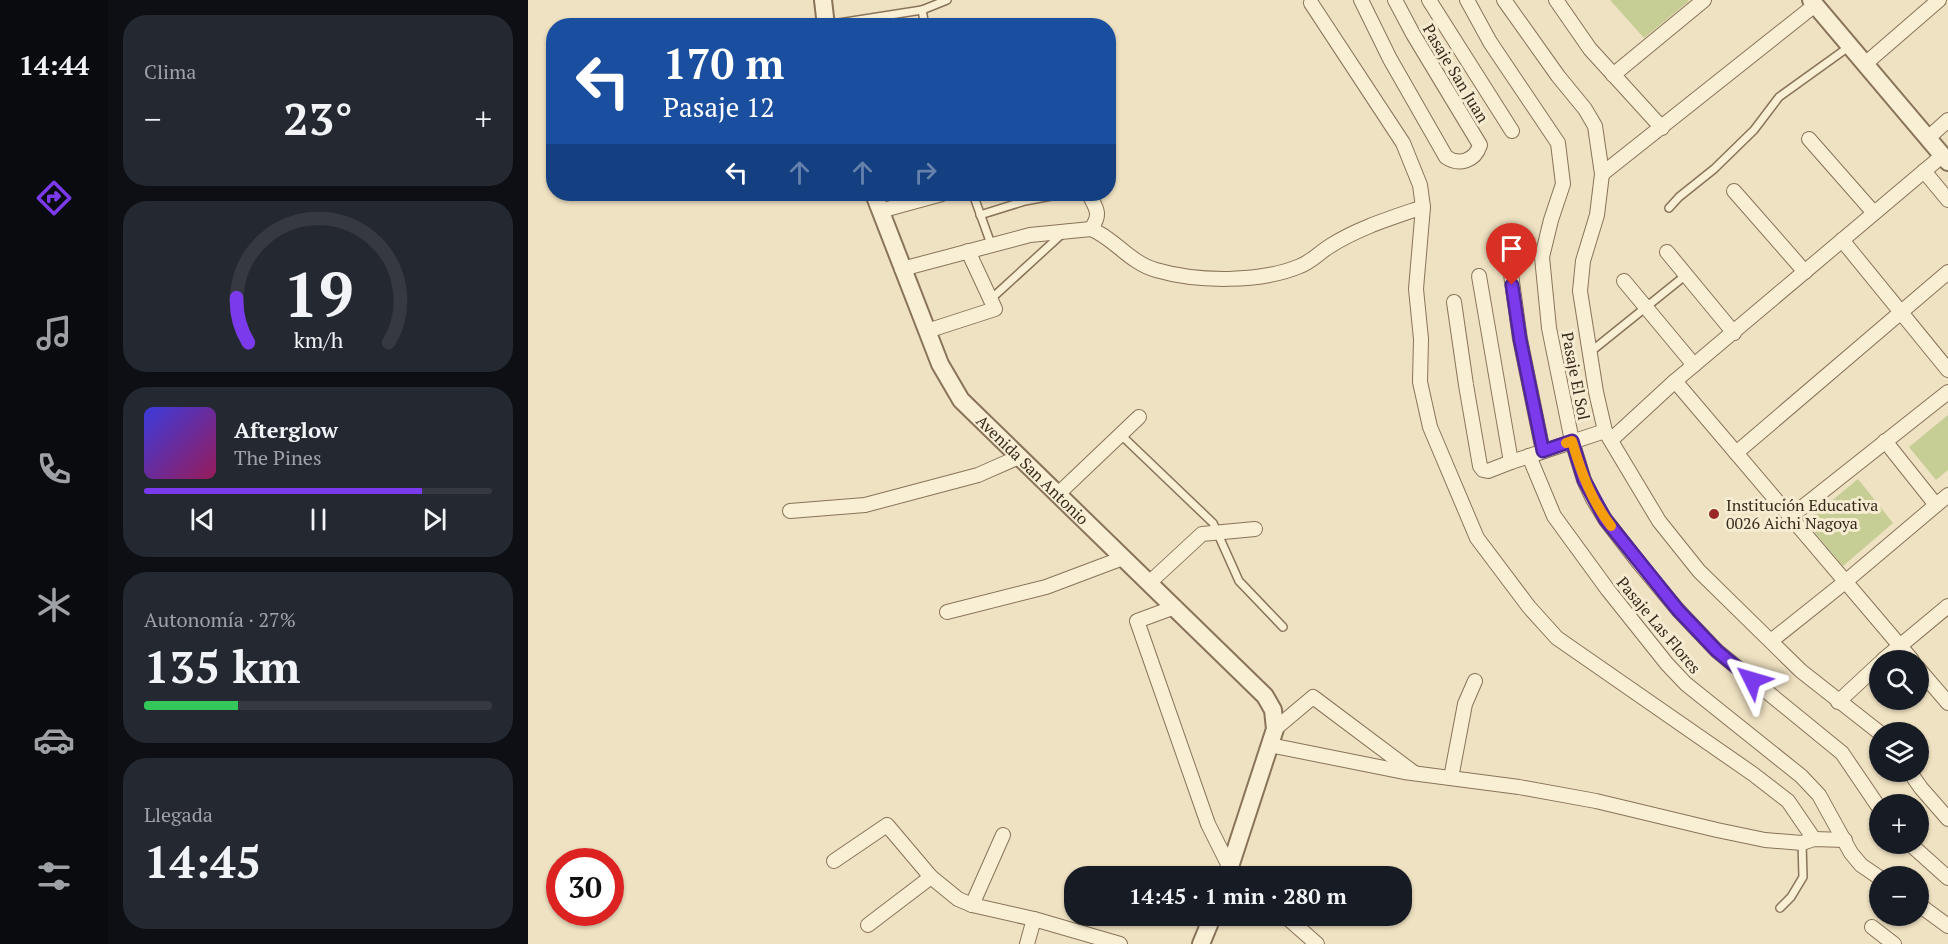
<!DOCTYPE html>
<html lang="es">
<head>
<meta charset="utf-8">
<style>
	:root { --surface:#171b24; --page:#242831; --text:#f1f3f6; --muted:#9ea1a6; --line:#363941; --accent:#7c3aed }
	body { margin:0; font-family:"PT Serif",serif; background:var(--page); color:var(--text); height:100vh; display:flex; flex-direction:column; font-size:22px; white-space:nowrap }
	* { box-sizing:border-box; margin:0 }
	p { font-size:20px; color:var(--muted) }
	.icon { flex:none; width:33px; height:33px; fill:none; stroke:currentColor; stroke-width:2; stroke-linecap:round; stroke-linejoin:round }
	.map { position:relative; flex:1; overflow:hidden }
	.panel { display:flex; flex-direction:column; gap:15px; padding:15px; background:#0d0f14; width:420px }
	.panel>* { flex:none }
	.hud { position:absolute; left:18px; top:18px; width:570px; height:183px; border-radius:24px; box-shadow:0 2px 4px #0004; background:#1a4fa0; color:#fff; overflow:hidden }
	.controls { position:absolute; left:1341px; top:650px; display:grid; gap:12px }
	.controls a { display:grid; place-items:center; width:60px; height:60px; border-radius:50%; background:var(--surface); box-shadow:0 2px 4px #0004; font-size:30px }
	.speed { position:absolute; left:18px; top:848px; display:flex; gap:12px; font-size:30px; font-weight:700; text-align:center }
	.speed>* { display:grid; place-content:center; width:78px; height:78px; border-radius:50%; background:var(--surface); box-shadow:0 2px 4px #0004; line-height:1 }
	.speed .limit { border:9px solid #d22; background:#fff; color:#111 }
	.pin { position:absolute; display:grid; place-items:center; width:51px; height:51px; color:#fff; margin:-62px -26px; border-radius:50% 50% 50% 0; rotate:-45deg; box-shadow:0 0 6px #0007 }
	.pin .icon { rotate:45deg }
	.me { position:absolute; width:66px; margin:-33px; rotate:310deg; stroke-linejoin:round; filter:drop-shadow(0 0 4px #0008) }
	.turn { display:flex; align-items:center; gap:21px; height:126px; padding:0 18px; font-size:27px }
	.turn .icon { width:78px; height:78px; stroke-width:2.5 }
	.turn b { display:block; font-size:42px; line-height:51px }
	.lanes { display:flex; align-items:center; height:57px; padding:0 18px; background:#0003; justify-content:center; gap:30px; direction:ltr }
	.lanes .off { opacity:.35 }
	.big { font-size:45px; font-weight:800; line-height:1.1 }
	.panel .tile { flex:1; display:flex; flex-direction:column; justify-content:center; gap:9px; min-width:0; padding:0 21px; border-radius:24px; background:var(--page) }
	.panel .dial { align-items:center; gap:0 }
	.dial svg { height:156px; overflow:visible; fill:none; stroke:var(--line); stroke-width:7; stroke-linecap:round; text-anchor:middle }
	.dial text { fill:var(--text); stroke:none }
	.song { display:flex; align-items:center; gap:18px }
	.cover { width:72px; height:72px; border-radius:9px; background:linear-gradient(135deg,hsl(240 70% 55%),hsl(330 70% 35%)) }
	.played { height:6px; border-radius:3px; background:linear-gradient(90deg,var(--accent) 80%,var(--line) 80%) }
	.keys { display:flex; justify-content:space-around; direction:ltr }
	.heat { display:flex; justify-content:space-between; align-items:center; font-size:33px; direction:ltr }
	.charge { height:9px; border-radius:4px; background:linear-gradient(90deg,#34c759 27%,var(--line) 0) }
	.trip { position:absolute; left:536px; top:866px; width:348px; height:60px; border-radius:24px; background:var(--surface); box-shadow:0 2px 4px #0004; font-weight:800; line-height:60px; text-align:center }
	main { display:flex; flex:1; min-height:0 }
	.tabs { display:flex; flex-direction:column; width:108px; justify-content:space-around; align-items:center; background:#090b0e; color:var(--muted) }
	.tabs .icon { width:42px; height:42px }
	.tabs .active { color:var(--accent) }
	.tabs b { font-size:27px; color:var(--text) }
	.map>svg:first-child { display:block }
</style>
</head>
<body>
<main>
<nav class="tabs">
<b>14:44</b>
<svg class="icon active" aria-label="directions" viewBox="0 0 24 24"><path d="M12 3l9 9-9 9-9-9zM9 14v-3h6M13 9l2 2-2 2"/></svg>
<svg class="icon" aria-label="music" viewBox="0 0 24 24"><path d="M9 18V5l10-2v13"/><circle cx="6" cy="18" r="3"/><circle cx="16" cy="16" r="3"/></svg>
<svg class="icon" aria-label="phone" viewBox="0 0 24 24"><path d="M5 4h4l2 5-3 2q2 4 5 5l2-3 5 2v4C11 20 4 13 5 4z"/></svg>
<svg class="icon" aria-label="climate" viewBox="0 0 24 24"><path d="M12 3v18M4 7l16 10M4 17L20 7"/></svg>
<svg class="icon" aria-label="car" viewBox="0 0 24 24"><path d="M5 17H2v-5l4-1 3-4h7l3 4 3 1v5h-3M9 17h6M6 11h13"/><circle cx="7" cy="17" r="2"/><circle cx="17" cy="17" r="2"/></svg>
<svg class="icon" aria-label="filters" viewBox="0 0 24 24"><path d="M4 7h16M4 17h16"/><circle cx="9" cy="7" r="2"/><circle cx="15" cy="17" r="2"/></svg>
</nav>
<section class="panel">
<div class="tile"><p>Clima</p>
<div class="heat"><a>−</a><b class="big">23°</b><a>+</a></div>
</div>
<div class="tile dial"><svg viewBox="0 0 100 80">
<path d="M14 69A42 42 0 1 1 86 69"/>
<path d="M14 69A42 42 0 0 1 8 46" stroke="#7c3aed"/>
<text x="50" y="56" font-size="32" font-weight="700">19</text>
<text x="50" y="72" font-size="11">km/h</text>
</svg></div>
<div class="tile">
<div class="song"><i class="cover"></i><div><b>Afterglow</b><p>The Pines</p></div></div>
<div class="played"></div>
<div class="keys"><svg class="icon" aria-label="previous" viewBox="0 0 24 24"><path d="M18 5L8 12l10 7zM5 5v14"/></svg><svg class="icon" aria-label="pause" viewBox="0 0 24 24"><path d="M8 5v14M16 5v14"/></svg><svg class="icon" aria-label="next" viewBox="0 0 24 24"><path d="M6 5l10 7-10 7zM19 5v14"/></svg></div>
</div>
<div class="tile"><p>Autonomía · 27%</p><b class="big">135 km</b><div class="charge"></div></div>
<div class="tile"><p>Llegada</p><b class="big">14:45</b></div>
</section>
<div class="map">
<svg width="1420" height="944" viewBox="0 0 1420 944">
	<rect width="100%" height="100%" fill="#efe2c2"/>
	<!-- green -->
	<g fill="#c6cd95">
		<polygon points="1082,0 1160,0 1161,1 1116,38"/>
		<polygon points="1420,415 1420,470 1408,480 1381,447"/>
		<polygon points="1330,479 1365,523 1315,566 1278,522"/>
	</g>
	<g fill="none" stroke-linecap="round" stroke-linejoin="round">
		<defs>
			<g id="service">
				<polyline points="394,10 397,26"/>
				<polyline points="298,25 394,10 419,0"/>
				<polyline points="445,194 463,244"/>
				<polyline points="1141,208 1151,197 1186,169 1226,130 1251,97 1322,46"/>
				<polyline points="452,215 497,201 534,194"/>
				<polyline points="463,299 534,234"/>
				<polyline points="1061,353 1158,275"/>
				<polyline points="592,434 685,523 711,581 755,627"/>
				<polyline points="1252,908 1263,897 1275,877 1274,843"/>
			</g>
			<g id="minor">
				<path d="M833 0 862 59 918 157C931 166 947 161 952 145L885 34 867 0"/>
				<polyline points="901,0 984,131"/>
				<polyline points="939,0 962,42 1030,143 1035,184 1023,220 1014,257 1021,328 1044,441 1056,480 1065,499 1077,519 1111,563 1150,610 1189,651 1314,753 1352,809"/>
				<polyline points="976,0 1030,76 1057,109 1067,126 1074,174 1069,215 1055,261 1052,291 1068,392 1077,431 1131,521 1171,571 1273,671 1352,733"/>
				<polyline points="1028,0 1062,49 1134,128"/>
				<polyline points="783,3 875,143 892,185 895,207 888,289 893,339 892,382 902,427 949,538 1001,607 1029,638 1225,774 1260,801 1286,839"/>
				<polyline points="1337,64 1411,0"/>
				<polyline points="1085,75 1176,0"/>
				<polyline points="1400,138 1420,120"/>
				<polyline points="1281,139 1346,213"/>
				<polyline points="1396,171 1420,200"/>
				<polyline points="1074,174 1287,5"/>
				<polyline points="1206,191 1277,272"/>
				<path d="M561 194C568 209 574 213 563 229"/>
				<polyline points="352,211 414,194"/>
				<polyline points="1314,240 1420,370"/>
				<polyline points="1139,252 1206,333"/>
				<polyline points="982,267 992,339 1015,451"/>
				<path d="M374 269 502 235 563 229C586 238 602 263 628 270 669 282 732 283 772 266 783 262 792 252 802 246 830 228 863 218 895 207"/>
				<polyline points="951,276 983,462"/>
				<polyline points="1096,281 1166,365"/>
				<polyline points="926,302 938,385 952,466 955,470 960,471 983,462 1077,431"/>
				<polyline points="399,331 467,309 440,251"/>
				<polyline points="1147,381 1384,660"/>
				<polyline points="1083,440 1147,381 1414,156"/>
				<polyline points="1357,441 1408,505"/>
				<polyline points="1208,453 1420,272"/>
				<polyline points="1001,456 1026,516 1080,590 1139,664 1158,684 1273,776 1291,795 1323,853 1333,865 1352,878"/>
				<polyline points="529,495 611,417"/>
				<polyline points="262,511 337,505 450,475 491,457"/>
				<polyline points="1262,517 1420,392"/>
				<polyline points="621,583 674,534 727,529"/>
				<polyline points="647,607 609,621 680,824 702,868 712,876"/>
				<polyline points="419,612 518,587 595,558"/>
				<polyline points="1243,641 1317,582 1420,495"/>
				<polyline points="1355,660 1420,606"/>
				<polyline points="1390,668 1420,703"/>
				<polyline points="1310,702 1352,663"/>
				<polyline points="747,729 785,697 885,772"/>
				<polyline points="742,745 876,772 991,787 1068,801 1189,830 1237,840 1274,843 1286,839 1317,840"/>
				<polyline points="1381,771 1393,788 1420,819"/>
				<polyline points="923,778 937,704 947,681"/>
				<polyline points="1381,843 1420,878"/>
				<polyline points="306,861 359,825 403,877 430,899 444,905 506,919 592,944"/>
				<polyline points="1390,904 1420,926"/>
				<polyline points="444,905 475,835"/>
				<polyline points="756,915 789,944"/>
				<polyline points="340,925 403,877"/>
				<polyline points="1344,927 1366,944"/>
				<polyline points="499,944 506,919"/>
			</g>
			<g id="tertiary">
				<polyline points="295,0 298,26"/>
				<polyline points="1283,0 1420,162"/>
				<path id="s1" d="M346 194 412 364 433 400 737 696 745 710 747 729 699 876"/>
				<polyline points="673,944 685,915"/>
			</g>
		</defs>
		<!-- service casing -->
		<use href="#service" stroke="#897359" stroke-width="10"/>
		<!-- minor casing -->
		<use href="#minor" stroke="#897359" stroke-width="16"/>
		<!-- tertiary casing -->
		<use href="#tertiary" stroke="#897359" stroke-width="20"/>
		<!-- service -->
		<use href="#service" stroke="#f9efd5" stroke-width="7"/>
		<!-- minor -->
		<use href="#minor" stroke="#f9efd5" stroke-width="14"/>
		<!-- tertiary -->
		<use href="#tertiary" stroke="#f9efd5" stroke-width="16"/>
	</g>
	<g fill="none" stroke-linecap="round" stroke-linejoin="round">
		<defs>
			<polyline id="route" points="984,285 992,339 1015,451 1044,441 1056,480 1077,519 1150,610 1189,651 1224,680"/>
		</defs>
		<!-- route casing -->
		<use href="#route" stroke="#51269a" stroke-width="15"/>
		<!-- route -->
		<use href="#route" stroke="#7c3aed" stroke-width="10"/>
		<!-- slow -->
		<path stroke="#f59e0b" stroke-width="10" d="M1038 443 1044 441C1053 472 1063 500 1083 526"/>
	</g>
	<!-- markers -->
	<circle fill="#992928" stroke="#f6ecd1" stroke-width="2" cx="1186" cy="514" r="6"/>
	<g text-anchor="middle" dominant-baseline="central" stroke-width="6" stroke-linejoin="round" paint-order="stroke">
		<!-- street labels -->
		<g font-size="16" fill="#382b1d" stroke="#f6ecd1">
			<text transform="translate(928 73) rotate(59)">Pasaje San Juan</text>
			<text transform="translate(1048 376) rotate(79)">Pasaje El Sol</text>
			<text stroke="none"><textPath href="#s1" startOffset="324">Avenida San Antonio</textPath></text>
			<text transform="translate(1131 625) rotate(50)">Pasaje Las Flores</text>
		</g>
		<!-- poi labels -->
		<g font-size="16" fill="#382b1d" stroke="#f6ecd1" text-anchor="start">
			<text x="1198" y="505">Institución Educativa<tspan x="1198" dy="18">0026 Aichi Nagoya</tspan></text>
		</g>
	</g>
</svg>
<div class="controls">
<a><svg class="icon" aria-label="search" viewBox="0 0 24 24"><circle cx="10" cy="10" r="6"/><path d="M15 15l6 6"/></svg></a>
<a><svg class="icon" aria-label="layers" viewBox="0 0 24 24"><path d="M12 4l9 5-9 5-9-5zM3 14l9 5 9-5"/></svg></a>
<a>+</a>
<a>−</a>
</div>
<div class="speed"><div class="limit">30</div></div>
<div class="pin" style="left:984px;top:285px;background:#d93025"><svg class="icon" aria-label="arrive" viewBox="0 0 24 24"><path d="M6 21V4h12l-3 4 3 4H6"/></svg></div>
<svg class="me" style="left:1224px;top:680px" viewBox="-20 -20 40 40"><path d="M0-17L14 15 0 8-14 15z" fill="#7c3aed" stroke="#fff" stroke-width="4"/></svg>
<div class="trip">14:45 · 1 min · 280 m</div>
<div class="hud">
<div class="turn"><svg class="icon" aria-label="left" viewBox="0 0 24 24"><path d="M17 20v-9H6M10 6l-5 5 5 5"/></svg><div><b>170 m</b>Pasaje 12</div></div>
<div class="lanes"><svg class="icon" aria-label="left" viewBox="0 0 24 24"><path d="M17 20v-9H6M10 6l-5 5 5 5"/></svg><svg class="icon off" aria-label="ahead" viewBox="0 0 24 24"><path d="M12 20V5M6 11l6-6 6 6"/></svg><svg class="icon off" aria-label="ahead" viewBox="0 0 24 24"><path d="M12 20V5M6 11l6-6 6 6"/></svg><svg class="icon off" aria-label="right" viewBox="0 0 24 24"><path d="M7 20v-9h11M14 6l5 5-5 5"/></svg></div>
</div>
</div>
</main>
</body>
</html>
